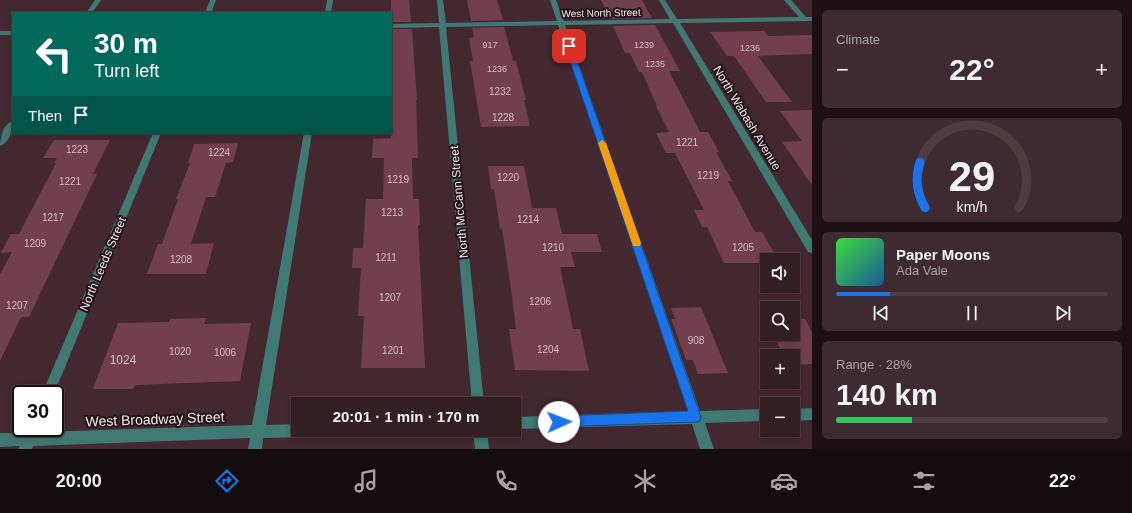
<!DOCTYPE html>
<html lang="en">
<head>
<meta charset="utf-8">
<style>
	:root { --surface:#331e24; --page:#3e2b31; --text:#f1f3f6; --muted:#a9a2a6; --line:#4e3c41; --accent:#1a73e8 }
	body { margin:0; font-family:Helvetica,sans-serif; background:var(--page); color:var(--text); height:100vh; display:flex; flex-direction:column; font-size:15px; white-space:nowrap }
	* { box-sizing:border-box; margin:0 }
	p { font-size:13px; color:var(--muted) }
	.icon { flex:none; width:22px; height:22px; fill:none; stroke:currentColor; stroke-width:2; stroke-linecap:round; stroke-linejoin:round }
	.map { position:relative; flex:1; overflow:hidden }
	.sheet { display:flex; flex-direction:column; gap:10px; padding:10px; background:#1c1014; width:320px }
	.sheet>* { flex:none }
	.top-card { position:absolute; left:12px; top:12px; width:380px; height:122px; border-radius:0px; box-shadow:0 2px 6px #0003,0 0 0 1px var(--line); background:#00695c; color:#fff; overflow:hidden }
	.fabs { position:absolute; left:760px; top:253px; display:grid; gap:8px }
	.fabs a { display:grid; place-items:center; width:40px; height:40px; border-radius:0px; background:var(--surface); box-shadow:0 2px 6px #0003,0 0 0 1px var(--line); font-size:20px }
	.speed { position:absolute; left:12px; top:385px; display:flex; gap:8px; font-size:20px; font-weight:700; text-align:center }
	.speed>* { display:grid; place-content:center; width:52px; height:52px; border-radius:50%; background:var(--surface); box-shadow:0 2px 6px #0003,0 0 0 1px var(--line); line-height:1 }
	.speed .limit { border:2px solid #111; border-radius:6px; background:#fff; color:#111 }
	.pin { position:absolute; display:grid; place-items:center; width:34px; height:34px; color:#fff; margin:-17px; border-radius:8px; box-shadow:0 2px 6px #0006 }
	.me { position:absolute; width:44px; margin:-22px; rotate:88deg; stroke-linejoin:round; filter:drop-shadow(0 0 3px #0008) }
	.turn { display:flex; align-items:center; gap:14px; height:84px; padding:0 16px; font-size:18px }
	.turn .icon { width:52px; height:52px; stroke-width:2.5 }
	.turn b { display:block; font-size:28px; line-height:34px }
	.then { display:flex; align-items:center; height:38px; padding:0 16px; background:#0003; gap:8px; font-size:15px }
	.big { font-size:30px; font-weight:600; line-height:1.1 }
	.sheet .tile { flex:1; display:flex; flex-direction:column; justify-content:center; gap:6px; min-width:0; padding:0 14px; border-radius:6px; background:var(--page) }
	.sheet .dial { align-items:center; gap:0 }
	.dial svg { height:104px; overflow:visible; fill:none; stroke:var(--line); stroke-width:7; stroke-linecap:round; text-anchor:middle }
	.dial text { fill:var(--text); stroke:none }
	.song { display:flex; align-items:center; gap:12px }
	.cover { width:48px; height:48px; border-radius:6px; background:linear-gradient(135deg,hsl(120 70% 55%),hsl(210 70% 35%)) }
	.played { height:4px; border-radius:2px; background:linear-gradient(90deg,var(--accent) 20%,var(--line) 20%) }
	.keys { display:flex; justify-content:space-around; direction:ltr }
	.heat { display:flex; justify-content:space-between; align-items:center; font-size:22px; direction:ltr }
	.charge { height:6px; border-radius:3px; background:linear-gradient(90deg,#34c759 28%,var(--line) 0) }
	.trip { position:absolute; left:291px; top:397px; width:230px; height:40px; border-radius:0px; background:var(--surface); box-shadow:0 2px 6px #0003,0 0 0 1px var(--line); font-weight:600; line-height:40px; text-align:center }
	.menu { display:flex; height:64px; justify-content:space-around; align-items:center; background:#140c0e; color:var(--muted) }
	.menu .icon { width:28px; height:28px }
	.menu .selected { color:var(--accent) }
	.menu b { font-size:18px; color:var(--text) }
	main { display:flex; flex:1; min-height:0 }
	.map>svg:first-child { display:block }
</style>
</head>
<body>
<main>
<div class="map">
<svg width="812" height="449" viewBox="0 0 812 449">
	<rect width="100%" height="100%" fill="#442830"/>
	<!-- building -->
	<g fill="#723f4f">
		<polygon points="391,0 409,0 411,22 391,22"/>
		<polygon points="467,0 497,0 503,20 471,21"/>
		<polygon points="601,0 642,0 652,18 610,19"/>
		<polygon points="655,25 680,71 669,71 694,120 700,132 708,132 719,152 716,152 732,181 728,181 755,232 762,232 778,260 767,260 767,263 724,263 707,227 702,227 694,210 704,210 675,153 666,153 656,133 669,132 656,106 657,106 642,72 639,72 630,53 625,53 613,26"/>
		<polygon points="504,27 513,61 516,61 526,100 524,100 530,126 481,127 470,61 473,61 469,38 474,37 472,28"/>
		<polygon points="391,29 412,29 417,100 416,100 418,158 412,158 413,199 419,199 420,225 418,225 425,368 361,368 364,316 358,316 361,268 352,268 353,248 363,248 366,199 383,199 384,158 372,158 373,139 391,138"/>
		<polygon points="764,31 768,36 812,35 812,54 758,56 792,102 766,102 734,56 727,56 710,32"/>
		<polygon points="812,110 812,185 782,142 802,141 780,111"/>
		<polygon points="54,140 110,140 93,174 97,174 29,317 21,317 0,361 0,274 12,252 1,253 11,234 19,234 56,163 54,163 57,158 43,158"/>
		<polygon points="238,143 233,162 226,163 215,197 206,197 191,244 214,243 206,274 147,274 158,244 162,244 178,199 176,199 190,163 188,163 194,144"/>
		<polygon points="488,166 524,166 532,208 556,208 562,234 597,234 602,252 571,252 575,267 560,267 573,329 580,329 589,371 515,370 509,329 516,329 510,282 502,229 500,229 494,189 491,189"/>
		<polygon points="701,307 728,373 698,374 693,360 686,360 671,319 675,319 671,308"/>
		<polygon points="206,318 204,324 251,323 240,381 135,385 133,389 93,389 118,323 169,322 170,319"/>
		<polygon points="793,319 805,319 812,332 812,364 793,365 793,356 784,356 773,334 793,334"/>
	</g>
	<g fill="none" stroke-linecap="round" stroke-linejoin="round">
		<!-- minor -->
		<g fill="#407972" fill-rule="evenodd">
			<polygon points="95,0 101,0 92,13 86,13"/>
			<polygon points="210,0 216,0 211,13 205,13"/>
			<polygon points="327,0 333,0 331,13 325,13"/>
			<polygon points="437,0 443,0 446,23 557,21 550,0 556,0 564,21 670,19 659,0 665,0 677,19 799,17 784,0 791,0 806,17 812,17 812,21 680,23 812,240 812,253 808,252 673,23 565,25 700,411 767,409 767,421 705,423 714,449 700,449 692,424 514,429 514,417 688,411 558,25 446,27 484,404 472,404 439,27 391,28 391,24 439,23"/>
			<rect x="0" y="31" width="13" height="4"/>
			<path d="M13 121C13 130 9 143 0 146 0 137 3 124 13 121Z"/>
			<polygon points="153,133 161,133 54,394 42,394"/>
			<polygon points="304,133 312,133 266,425 298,424 298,430 317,430 315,435 310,437 263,438 262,449 248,449 250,438 33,446 32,449 18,449 20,446 0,447 0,433 25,433 27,428 41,428 39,432 252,425"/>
			<polygon points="812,408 812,420 793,421 793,409"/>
			<polygon points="473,430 487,430 489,449 475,449"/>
		</g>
	</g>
	<!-- route -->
	<polygon fill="#1a73e8" stroke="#114b97" points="566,44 572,46 701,417 700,421 696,422 559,427 555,426 554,422 555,417 559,416 688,411 565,46"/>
	<!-- slow -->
	<polygon fill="#f59e0b" points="602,140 606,143 641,243 640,246 633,246 632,243 598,143"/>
	<g text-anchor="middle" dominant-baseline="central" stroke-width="4" stroke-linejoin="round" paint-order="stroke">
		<!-- far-number labels -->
		<g font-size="9" fill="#d6bcc3">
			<text x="490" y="45">917</text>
			<text x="644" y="45">1239</text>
			<text x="750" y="48">1236</text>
			<text x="655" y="64">1235</text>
			<text x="497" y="69">1236</text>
		</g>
		<!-- far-street labels -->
		<g font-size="10" fill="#f8e5ea" stroke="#221519">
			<text transform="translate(601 13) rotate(-1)">West North Street</text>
		</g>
		<!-- number labels -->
		<g font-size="10" fill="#d6bcc3">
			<text x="500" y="91">1232</text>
			<text x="503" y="117">1228</text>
			<text x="687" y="142">1221</text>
			<text x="77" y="149">1223</text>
			<text x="219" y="152">1224</text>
			<text x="708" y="175">1219</text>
			<text x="508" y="177">1220</text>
			<text x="398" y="179">1219</text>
			<text x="70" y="181">1221</text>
			<text x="392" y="212">1213</text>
			<text x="53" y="217">1217</text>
			<text x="528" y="219">1214</text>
			<text x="35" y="243">1209</text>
			<text x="553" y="247">1210</text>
			<text x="743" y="247">1205</text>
			<text x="386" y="257">1211</text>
			<text x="181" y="259">1208</text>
			<text x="390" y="297">1207</text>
			<text x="540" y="301">1206</text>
			<text x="17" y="305">1207</text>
			<text x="696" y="340">908</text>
			<text x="548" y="349">1204</text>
			<text x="393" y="350">1201</text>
			<text x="180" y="351">1020</text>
			<text x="225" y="352">1006</text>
		</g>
		<!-- street labels -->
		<g font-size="12" fill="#f8e5ea" stroke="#221519">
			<text transform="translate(747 118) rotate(59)">North Wabash Avenue</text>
			<text transform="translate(459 202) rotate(-95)">North McCann Street</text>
			<text transform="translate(103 264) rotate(-67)">North Leeds Street</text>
		</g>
		<!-- near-number labels -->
		<g font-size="12" fill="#d6bcc3">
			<text x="123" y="360">1024</text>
		</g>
		<!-- near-street labels -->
		<g font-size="14" fill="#f8e5ea" stroke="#221519">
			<text transform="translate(155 419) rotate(-2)">West Broadway Street</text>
		</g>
	</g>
</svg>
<div class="fabs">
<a><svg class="icon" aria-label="sound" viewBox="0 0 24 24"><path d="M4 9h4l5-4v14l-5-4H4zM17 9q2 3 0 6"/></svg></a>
<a><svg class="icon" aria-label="search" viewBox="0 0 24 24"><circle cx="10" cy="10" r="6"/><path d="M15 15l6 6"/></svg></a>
<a>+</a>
<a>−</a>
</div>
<div class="speed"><div class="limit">30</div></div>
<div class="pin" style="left:569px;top:46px;background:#d93025"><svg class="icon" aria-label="arrive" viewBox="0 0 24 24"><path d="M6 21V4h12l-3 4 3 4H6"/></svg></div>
<svg class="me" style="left:559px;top:422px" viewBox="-20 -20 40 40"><circle r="19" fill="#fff"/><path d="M0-13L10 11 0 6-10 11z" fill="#1a73e8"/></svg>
<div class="trip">20:01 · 1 min · 170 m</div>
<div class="top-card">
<div class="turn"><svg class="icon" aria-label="left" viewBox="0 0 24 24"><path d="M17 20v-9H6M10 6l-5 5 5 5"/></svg><div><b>30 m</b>Turn left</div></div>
<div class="then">Then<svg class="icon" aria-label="arrive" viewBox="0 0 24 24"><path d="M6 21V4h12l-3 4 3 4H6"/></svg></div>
</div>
</div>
<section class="sheet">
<div class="tile"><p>Climate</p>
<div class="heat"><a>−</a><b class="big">22°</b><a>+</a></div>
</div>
<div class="tile dial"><svg viewBox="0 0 100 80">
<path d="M14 69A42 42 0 1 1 86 69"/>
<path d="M14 69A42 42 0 0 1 10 34" stroke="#1a73e8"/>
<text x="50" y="56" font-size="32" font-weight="700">29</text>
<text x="50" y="72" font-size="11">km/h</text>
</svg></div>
<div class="tile">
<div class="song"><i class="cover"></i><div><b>Paper Moons</b><p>Ada Vale</p></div></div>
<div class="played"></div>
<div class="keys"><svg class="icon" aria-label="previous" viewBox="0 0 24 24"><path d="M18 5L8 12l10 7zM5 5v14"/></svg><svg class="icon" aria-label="pause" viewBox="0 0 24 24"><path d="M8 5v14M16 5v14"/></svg><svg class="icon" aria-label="next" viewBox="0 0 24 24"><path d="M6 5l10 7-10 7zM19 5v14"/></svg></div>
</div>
<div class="tile"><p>Range · 28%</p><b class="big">140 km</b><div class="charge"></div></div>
</section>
</main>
<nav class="menu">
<b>20:00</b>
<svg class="icon selected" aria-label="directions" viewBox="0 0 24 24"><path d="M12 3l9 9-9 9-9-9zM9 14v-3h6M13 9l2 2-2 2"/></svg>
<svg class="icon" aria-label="music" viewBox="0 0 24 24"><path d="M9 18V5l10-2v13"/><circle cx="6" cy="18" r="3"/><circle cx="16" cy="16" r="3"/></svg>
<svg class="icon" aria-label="phone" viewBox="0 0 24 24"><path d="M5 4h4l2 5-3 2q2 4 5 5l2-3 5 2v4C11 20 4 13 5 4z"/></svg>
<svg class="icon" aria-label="climate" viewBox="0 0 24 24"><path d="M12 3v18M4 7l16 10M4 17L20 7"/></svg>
<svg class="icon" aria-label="car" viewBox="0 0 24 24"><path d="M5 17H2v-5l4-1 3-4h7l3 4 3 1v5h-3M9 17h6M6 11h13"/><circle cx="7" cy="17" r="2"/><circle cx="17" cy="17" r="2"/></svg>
<svg class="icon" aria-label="filters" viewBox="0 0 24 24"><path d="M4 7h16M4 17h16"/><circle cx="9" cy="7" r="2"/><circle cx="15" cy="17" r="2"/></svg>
<b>22°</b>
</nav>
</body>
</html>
